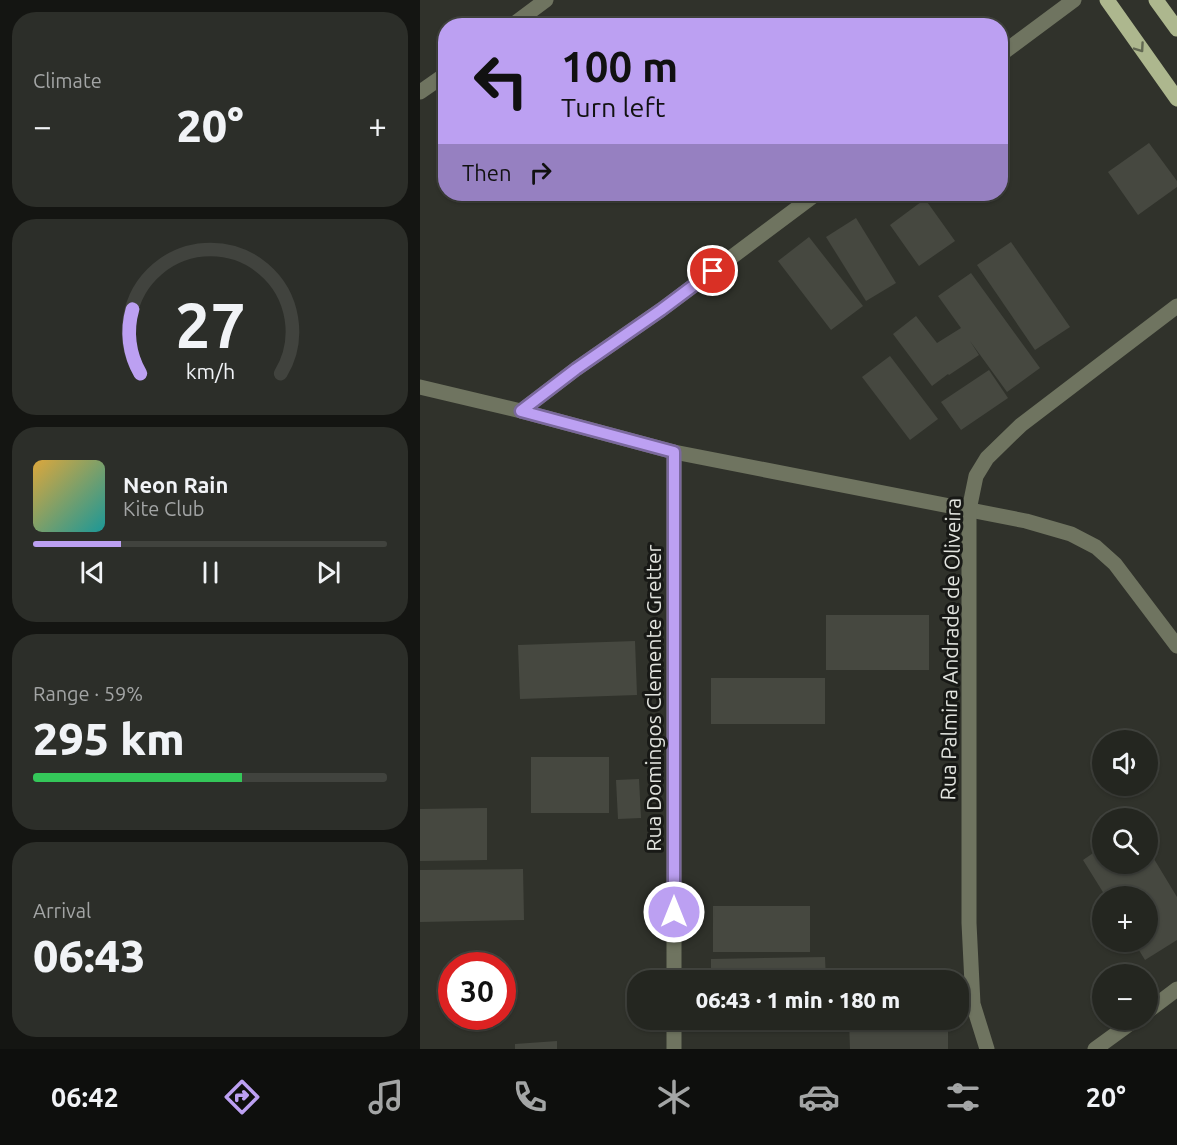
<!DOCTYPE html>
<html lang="en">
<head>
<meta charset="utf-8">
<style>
	:root { --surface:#242620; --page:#2c2e29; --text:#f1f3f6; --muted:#a3a5a5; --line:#41433e; --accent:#bca0f2 }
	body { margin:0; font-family:Ubuntu,sans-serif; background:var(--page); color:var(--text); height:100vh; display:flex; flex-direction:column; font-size:22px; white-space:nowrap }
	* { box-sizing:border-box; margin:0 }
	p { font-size:20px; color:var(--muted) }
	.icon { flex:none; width:33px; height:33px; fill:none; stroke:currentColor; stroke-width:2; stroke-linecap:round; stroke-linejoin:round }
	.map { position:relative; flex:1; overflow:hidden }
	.sheet { display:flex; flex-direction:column; gap:12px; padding:12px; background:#141512; width:420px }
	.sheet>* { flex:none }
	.banner { position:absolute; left:18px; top:18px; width:570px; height:183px; border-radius:24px; box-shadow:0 2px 4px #0004,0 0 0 2px var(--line); background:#bca0f2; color:#111; overflow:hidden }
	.buttons { position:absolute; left:672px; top:730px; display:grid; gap:12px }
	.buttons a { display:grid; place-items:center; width:66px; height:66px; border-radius:50%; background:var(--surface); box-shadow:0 2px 4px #0004,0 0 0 2px var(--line); font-size:30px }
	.speed { position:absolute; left:18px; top:952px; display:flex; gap:12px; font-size:30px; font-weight:700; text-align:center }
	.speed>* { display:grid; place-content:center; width:78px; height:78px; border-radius:50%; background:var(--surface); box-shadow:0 2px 4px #0004,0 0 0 2px var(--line); line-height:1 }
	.speed .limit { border:9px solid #d22; background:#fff; color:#111 }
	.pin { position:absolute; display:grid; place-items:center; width:51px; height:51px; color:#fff; margin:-26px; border:3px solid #fff; border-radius:50%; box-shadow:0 2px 6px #0007 }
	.me { position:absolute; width:66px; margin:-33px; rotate:0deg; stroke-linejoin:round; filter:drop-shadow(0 0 4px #0008) }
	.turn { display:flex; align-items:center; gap:21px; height:126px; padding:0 24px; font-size:27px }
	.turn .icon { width:78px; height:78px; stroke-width:2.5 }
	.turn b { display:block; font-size:42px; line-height:51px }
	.then { display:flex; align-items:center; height:57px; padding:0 24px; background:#0003; gap:12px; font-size:22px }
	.big { font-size:45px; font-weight:800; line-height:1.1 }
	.sheet .widget { flex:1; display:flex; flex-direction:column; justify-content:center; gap:9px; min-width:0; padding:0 21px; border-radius:24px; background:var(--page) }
	.sheet .dial { align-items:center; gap:0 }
	.dial svg { height:156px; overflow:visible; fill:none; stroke:var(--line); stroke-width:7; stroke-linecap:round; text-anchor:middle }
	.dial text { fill:var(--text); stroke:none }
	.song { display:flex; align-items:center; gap:18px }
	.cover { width:72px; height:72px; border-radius:9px; background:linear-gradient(135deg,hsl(40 70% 55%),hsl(180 70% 35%)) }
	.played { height:6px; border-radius:3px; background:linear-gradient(90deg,var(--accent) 25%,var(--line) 25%) }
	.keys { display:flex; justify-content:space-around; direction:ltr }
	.heat { display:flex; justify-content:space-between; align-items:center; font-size:33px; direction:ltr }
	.charge { height:9px; border-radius:4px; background:linear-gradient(90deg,#34c759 59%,var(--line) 0) }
	.trip { position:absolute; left:207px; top:970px; width:342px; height:60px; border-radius:24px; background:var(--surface); box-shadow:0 2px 4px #0004,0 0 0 2px var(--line); font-weight:800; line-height:60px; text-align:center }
	.tab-bar { display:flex; height:96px; justify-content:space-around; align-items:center; background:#0e0f0d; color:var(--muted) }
	.tab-bar .icon { width:42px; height:42px }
	.tab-bar .selected { color:var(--accent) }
	.tab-bar b { font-size:27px; color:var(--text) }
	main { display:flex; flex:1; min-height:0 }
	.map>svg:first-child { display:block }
</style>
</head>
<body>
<main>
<section class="sheet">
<div class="widget"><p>Climate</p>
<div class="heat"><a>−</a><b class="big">20°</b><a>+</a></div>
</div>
<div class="widget dial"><svg viewBox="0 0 100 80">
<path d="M14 69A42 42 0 1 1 86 69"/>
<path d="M14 69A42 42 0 0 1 10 36" stroke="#bca0f2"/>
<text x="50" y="56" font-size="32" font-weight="700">27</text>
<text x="50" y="72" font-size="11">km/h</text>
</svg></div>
<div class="widget">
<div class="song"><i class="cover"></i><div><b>Neon Rain</b><p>Kite Club</p></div></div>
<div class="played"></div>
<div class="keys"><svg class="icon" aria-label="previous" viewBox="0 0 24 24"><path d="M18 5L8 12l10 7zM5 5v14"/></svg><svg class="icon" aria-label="pause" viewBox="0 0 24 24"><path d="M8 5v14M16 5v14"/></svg><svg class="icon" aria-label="next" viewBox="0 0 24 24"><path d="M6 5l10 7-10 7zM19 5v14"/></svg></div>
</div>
<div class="widget"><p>Range · 59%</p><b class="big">295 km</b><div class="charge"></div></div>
<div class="widget"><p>Arrival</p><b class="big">06:43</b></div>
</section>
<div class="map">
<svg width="757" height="1049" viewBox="0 0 757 1049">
	<rect width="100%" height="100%" fill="#30322b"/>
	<!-- building -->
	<g fill="#464840">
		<polygon points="729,143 757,181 757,187 718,215 688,172"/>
		<polygon points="505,199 535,241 499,266 470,225"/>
		<polygon points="436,218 476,283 446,301 406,237"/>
		<polygon points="389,237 443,306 411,330 358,261"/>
		<polygon points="591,242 650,327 615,350 557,265"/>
		<polygon points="551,273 620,368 587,392 550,341 559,355 529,375 528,374 512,386 473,334 496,316 517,343 541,328 518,296"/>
		<polygon points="470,356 518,419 490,440 442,377"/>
		<polygon points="569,370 588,398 541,430 521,402"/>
		<rect x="406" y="615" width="103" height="55"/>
		<polygon points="215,641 217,695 100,699 98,645"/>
		<rect x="291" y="678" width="114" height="46"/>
		<rect x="111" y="757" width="78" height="56"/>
		<polygon points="219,779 221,818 198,819 196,780"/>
		<polygon points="67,808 67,860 0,861 0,809"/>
		<polygon points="682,847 682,864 728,864 728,849 757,897 757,940 725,960 714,942 728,942 728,897 686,897 663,860"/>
		<polygon points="103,869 104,920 0,922 0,870"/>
		<rect x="293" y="906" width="97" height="46"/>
		<polygon points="405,957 406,981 291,981 291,959"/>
		<polygon points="429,1020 528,1020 528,1049 430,1049"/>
		<polygon points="137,1041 137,1049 95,1049 95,1044"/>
	</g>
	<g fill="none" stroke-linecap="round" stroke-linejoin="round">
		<!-- minor -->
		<g stroke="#6f7460" stroke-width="15">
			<polyline points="91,26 126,0"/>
			<polyline points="580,55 654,0"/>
			<polyline points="0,92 26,74"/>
			<polyline points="0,387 101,411 254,452 606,521 651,534 676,547 695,564 757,646"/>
			<polyline points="101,411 156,369 241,310 396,194"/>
			<polyline points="254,452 254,981"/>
			<polyline points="728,1011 757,989"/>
			<polyline points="254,1020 254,1049"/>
			<polyline points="567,1049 553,1004 549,923 549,510 556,476 567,458 601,425 757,306"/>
			<polyline points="675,1049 715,1020"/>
		</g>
		<!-- major -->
		<g stroke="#adb78e" stroke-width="15">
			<polyline points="687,0 757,99"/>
			<polyline points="736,0 757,29"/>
		</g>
	</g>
	<!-- one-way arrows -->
	<defs><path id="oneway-chevron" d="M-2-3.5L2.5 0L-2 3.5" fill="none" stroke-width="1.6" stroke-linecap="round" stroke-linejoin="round" transform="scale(1.5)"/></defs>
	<use stroke="#626852" href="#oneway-chevron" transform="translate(720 48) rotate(55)"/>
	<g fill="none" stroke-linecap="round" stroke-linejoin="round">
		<defs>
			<polyline id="route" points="254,912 254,452 101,411 156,369 241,310 293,271"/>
		</defs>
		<!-- route casing -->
		<use href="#route" stroke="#7a689d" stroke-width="15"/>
		<!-- route -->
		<use href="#route" stroke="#bca0f2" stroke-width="10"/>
	</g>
	<g text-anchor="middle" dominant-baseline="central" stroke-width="6" stroke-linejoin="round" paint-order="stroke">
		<!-- street labels -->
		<g font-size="21" fill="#e3e5e0" stroke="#181916">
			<text transform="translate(530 649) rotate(-89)">Rua Palmira Andrade de Oliveira</text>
			<text transform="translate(233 698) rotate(-90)">Rua Domingos Clemente Gretter</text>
		</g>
	</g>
</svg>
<div class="buttons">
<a><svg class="icon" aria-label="sound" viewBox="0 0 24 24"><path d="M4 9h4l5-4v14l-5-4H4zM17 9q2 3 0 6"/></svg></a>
<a><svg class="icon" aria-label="search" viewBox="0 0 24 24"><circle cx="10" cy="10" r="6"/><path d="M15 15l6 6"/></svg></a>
<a>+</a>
<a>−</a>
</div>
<div class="speed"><div class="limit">30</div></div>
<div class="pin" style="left:293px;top:271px;background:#d93025"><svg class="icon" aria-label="arrive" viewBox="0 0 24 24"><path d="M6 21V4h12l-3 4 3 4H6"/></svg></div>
<svg class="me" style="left:254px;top:912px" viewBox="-20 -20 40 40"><circle r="17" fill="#bca0f2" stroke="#fff" stroke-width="3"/><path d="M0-11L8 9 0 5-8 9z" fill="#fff"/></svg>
<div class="trip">06:43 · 1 min · 180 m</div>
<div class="banner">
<div class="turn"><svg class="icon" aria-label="left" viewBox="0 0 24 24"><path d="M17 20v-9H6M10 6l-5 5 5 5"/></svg><div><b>100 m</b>Turn left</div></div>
<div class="then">Then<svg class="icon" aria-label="right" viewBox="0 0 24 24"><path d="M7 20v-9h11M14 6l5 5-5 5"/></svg></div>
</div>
</div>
</main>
<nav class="tab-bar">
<b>06:42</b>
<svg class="icon selected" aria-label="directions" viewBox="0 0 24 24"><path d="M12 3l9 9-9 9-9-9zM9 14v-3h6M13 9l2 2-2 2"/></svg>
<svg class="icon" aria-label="music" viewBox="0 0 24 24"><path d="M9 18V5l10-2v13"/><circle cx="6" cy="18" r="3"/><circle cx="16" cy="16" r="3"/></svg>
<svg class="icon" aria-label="phone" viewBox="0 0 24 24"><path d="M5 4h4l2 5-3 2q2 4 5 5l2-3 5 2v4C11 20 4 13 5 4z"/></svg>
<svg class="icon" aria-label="climate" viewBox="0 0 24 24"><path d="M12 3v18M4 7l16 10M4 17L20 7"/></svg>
<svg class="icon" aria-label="car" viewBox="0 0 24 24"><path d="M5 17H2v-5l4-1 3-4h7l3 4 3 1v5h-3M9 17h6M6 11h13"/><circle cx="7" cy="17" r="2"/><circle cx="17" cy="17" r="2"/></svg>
<svg class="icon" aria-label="filters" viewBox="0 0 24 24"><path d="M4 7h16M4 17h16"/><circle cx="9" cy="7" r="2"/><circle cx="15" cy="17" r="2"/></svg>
<b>20°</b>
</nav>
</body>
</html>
